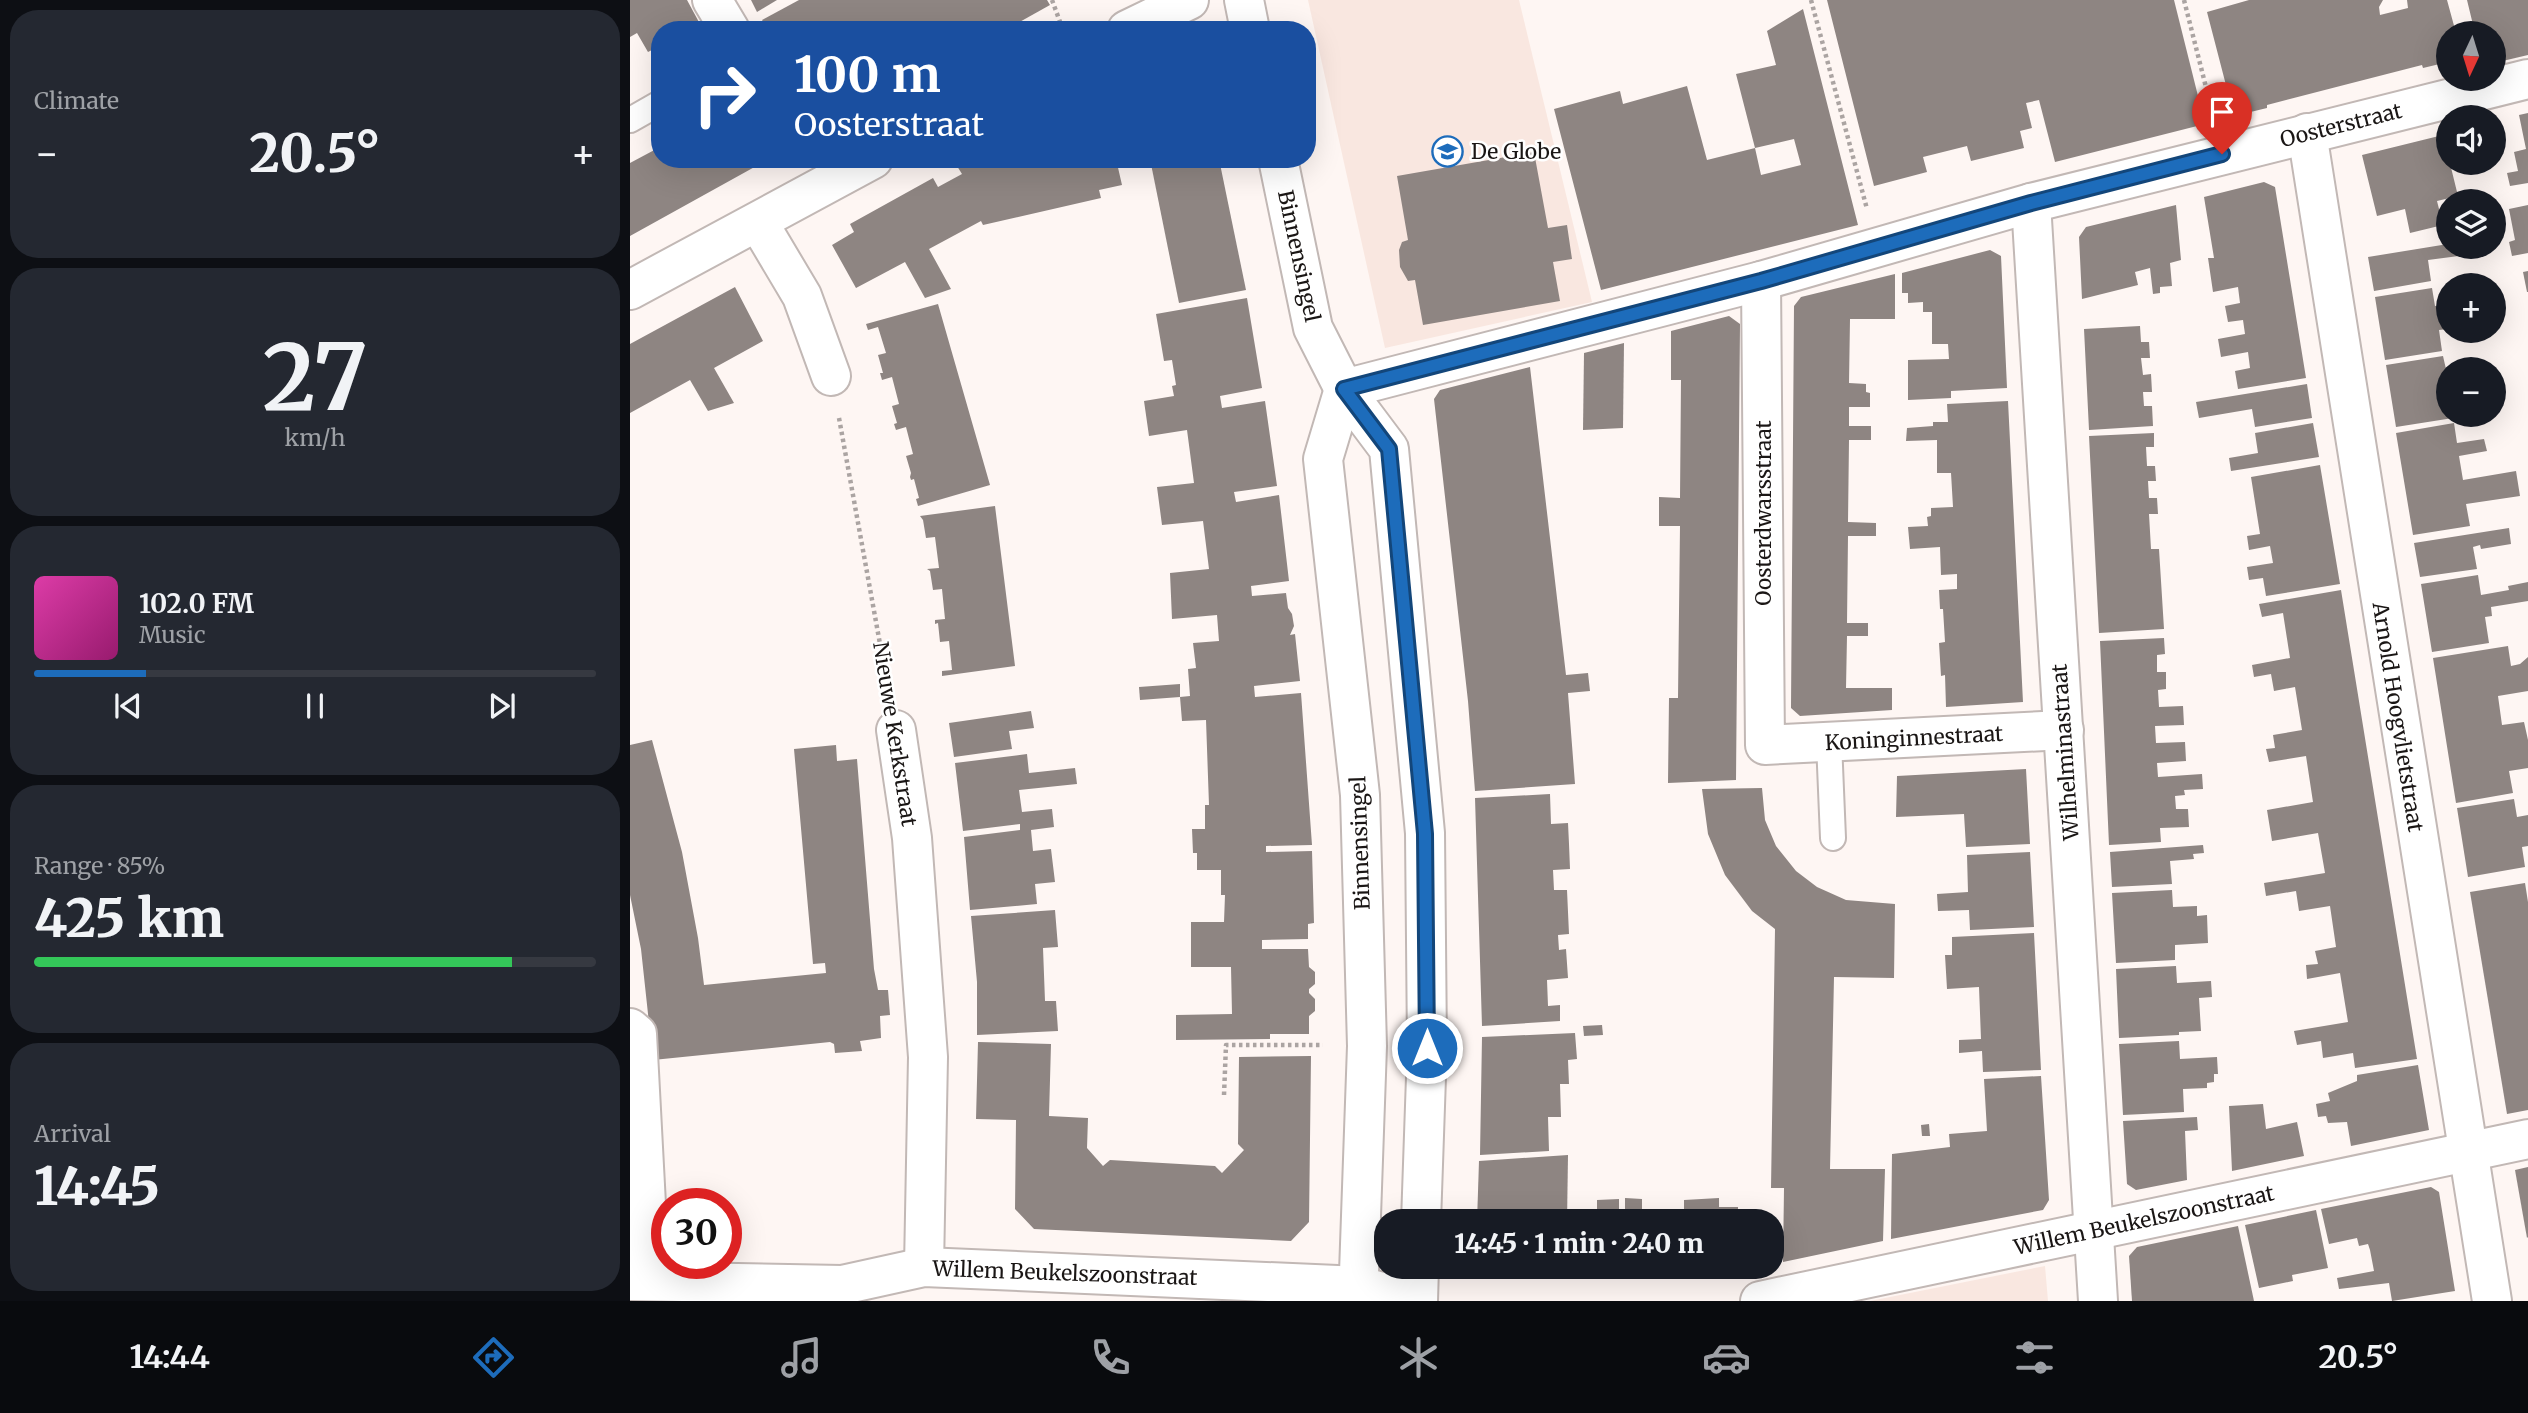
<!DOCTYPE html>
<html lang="en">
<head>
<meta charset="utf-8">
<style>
	:root { --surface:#171b24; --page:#242831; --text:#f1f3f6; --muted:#9ea1a6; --line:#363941; --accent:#1d6cbb }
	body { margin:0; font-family:Merriweather,serif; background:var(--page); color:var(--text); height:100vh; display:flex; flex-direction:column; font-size:26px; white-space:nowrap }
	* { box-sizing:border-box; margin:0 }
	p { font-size:23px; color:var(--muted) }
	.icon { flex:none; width:38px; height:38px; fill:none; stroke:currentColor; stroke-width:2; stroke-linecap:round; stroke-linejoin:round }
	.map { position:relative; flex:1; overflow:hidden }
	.drawer { display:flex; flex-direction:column; gap:10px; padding:10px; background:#0d0f14; width:630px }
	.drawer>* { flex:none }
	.top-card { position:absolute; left:21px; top:21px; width:665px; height:147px; border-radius:28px; box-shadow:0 7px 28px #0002; background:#1a4fa0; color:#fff; overflow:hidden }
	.needle { width:46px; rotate:184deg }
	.buttons { position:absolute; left:1806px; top:21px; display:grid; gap:14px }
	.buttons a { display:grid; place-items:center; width:70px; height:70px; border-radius:50%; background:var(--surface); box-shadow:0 7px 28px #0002; font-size:35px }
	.speed { position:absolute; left:21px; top:1188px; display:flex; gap:14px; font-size:35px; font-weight:700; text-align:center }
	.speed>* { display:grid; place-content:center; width:91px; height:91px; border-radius:50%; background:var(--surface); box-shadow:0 7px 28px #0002; line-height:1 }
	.speed .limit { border:10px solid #d22; background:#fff; color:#111 }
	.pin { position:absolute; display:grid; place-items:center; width:60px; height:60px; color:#fff; margin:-72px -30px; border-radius:50% 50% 50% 0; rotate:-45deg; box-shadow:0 0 7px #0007 }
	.pin .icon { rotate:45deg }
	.me { position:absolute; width:77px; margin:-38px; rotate:0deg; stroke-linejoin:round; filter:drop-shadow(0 0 5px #0008) }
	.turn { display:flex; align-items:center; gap:24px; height:147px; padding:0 28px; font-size:32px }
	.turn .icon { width:91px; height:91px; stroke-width:2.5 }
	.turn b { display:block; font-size:49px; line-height:60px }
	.big { font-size:52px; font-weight:800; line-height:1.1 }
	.drawer .widget { flex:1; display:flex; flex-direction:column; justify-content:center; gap:10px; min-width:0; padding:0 24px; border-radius:28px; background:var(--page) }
	.drawer .dial { align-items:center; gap:0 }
	.dial b { font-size:91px; line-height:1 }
	.song { display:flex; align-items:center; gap:21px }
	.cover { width:84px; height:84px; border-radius:10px; background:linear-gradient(135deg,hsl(320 70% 55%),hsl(320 70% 35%)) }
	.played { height:7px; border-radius:4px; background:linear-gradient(90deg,var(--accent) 20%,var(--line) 20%) }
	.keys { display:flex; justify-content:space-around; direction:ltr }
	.heat { display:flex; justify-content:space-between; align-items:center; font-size:38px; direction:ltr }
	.charge { height:10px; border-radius:5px; background:linear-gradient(90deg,#34c759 85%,var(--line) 0) }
	.trip { position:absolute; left:744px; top:1209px; width:410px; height:70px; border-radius:28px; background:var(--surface); box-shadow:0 7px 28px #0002; font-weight:800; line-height:70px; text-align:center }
	.dock { display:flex; height:112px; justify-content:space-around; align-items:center; background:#090b0e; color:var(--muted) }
	.dock .icon { width:49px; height:49px }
	.dock .on { color:var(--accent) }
	.dock b { font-size:32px; color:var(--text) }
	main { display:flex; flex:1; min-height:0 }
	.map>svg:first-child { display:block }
</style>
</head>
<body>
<main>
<section class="drawer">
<div class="widget"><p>Climate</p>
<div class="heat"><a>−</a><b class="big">20.5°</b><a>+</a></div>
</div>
<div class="widget dial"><b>27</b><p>km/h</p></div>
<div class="widget">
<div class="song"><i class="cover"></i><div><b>102.0 FM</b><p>Music</p></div></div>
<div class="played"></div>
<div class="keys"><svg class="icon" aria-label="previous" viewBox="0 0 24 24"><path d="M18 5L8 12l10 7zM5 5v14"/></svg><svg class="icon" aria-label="pause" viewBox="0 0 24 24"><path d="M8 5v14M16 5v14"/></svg><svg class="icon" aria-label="next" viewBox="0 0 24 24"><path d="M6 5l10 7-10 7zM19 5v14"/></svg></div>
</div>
<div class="widget"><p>Range · 85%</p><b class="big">425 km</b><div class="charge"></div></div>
<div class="widget"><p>Arrival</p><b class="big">14:45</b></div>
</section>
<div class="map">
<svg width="1898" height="1301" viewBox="0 0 1898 1301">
	<rect width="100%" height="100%" fill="#fef6f3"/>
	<!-- built -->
	<g fill="#f9e7e0">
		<polygon points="678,0 889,0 962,302 755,348"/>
		<polygon points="1415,1266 1418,1301 1240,1301"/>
	</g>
	<!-- building -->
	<g fill="#8e8582">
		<polygon points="0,0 57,0 70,24 59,30 30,30 30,46 18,52 7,33 0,37"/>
		<polygon points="121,0 147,0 127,12"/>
		<polygon points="169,0 417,0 420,5 375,30 138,30 132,20"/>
		<polygon points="1197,0 1544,0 1575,124 1425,162 1409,100 1396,103 1402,128 1390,131 1394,148 1341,161 1337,146 1293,157 1297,172 1244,186"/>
		<polygon points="1619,0 1753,0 1749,7 1750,15 1778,8 1777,0 1817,0 1826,33 1818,33 1818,62 1793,68 1792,65 1718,84 1637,105 1637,108 1604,116 1577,12"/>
		<polygon points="1837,0 1898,0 1898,55 1864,63 1864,33 1845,33"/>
		<polygon points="1173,9 1228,225 971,290 924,109 990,91 993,104 1057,86 1077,160 1125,148 1131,175 1171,165 1164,139 1125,148 1106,74 1146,65 1137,31"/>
		<polygon points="1898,113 1898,183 1880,186 1877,173 1888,171 1884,152 1896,149 1889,115"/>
		<polygon points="1813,135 1828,196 1807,201 1813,225 1780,233 1775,209 1747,216 1732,155"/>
		<polygon points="30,147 30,159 139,159 0,236 0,163"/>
		<polygon points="904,152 918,228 937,225 942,259 923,262 930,301 793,325 785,280 778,281 770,267 769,250 772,242 778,240 767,176"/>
		<polygon points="342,159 486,159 492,185 469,190 471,198 353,225 351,221 299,249 321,289 295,298 275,262 226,288 202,245 224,232 220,224 303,178 308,187 332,174 327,166"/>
		<polygon points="520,159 589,159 616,290 549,303"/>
		<polygon points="1634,182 1645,187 1676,378 1608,389 1605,371 1620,368 1618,352 1591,357 1588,339 1615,334 1613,320 1598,322 1595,306 1610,303 1608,287 1583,292 1578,258 1584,258 1574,197"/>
		<polygon points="1546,205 1551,260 1540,263 1542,286 1530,287 1530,293 1523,294 1520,268 1505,272 1508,285 1452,299 1449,237 1456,227"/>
		<polygon points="1898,205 1898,253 1882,256 1879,242 1885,240 1879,209"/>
		<polygon points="1818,244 1818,247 1843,247 1844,254 1798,260 1801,281 1744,291 1738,257"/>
		<polygon points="1360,250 1371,256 1377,388 1321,391 1321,398 1278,400 1278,360 1319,359 1318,344 1302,344 1302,312 1293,312 1293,302 1278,303 1278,293 1272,293 1272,273"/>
		<polygon points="1898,271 1898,292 1897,292 1893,272"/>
		<polygon points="1265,274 1265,319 1220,319 1219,383 1236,384 1236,392 1240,393 1240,407 1219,407 1219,426 1241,426 1241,440 1219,440 1218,522 1246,523 1246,536 1218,536 1217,623 1238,623 1238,636 1217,636 1216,688 1262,688 1262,710 1170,716 1161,708 1164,306 1171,297"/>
		<polygon points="105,287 133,341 84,368 104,403 78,411 60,380 0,413 0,344"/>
		<polygon points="1802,288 1805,306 1818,304 1818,329 1809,330 1812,351 1755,360 1745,297"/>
		<polygon points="617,298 632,388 590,396 592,408 635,401 647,486 604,492 606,502 649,495 659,581 621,586 622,596 656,593 658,608 662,614 664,626 660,635 665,634 670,681 624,686 625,697 671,693 682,845 636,846 636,852 682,851 684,923 678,924 678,939 632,940 632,949 678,949 679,967 685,972 685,984 679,989 679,993 685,999 685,1011 679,1016 679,1034 640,1034 640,1039 546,1040 546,1015 602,1014 601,967 561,967 561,922 594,922 595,895 591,895 591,870 567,870 567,853 563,853 562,829 575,829 575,805 579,805 576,720 552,721 550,697 560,696 558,669 566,668 563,643 589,641 587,615 542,619 540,573 579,569 573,521 532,525 527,487 564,483 557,430 519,436 514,401 544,396 542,386 546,385 542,360 534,361 526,314"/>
		<polygon points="308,304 360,485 288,506 286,499 289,498 284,479 281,480 280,477 281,473 276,456 283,454 276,427 266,430 264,424 267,423 262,406 269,404 262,377 252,380 250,373 253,373 248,355 256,353 248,327 238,330 236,324"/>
		<polygon points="1099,316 1110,324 1106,780 1038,783 1039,698 1048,698 1050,526 1029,526 1029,497 1050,498 1051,380 1041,380 1041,331"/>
		<polygon points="1510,326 1511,342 1519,342 1520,358 1511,358 1513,375 1521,374 1522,392 1513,392 1514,406 1522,406 1523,426 1459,430 1454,329"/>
		<polygon points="994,343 993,428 953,430 954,353"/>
		<polygon points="1813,356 1818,378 1818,415 1823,415 1823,418 1766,427 1756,365"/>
		<polygon points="900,367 936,675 958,673 960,691 938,693 945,784 845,791 838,701 804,399 810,390"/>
		<polygon points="1677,384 1682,418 1625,427 1622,409 1569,418 1566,402"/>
		<polygon points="1378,401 1393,702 1316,707 1315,675 1311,676 1309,643 1315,642 1313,609 1310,609 1309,590 1327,589 1327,574 1311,575 1310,547 1280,549 1278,527 1298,526 1297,517 1301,516 1301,508 1323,507 1321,473 1307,473 1307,440 1276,441 1277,428 1303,426 1303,422 1318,422 1317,404"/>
		<polygon points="1683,423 1689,457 1601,471 1599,458 1628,453 1625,433"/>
		<polygon points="1824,423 1827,443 1854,439 1857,451 1829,456 1833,480 1886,471 1890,496 1836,504 1840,526 1783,535 1766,433"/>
		<polygon points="1524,433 1524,447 1516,447 1517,466 1525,466 1526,481 1518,481 1519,498 1527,498 1528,514 1519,514 1521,549 1529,549 1534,629 1469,633 1459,436"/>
		<polygon points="1690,465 1710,584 1636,596 1633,578 1619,580 1617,567 1643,563 1640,546 1619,550 1617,536 1630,534 1621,477"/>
		<polygon points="365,506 385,666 312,676 312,671 322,670 319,641 310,642 308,623 305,624 305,620 315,619 312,589 303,590 300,571 297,569 309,568 305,537 296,538 293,520 290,516"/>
		<polygon points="1879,528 1881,544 1851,549 1850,545 1843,547 1847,569 1790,577 1784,543"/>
		<polygon points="1848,575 1851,595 1879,590 1878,586 1898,582 1898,601 1861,607 1862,616 1855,617 1859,643 1802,652 1791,584"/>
		<polygon points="1711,590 1787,1059 1725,1068 1723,1053 1693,1058 1691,1041 1667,1045 1664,1031 1718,1022 1710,973 1677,979 1676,965 1688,964 1685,951 1706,947 1700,906 1669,911 1666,891 1636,896 1634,883 1695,873 1688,833 1642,841 1637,810 1683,802 1676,756 1639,762 1636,749 1645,748 1643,735 1672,730 1665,687 1644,691 1641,674 1624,677 1622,665 1660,658 1653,613 1632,617 1629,604"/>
		<polygon points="1534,638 1535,654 1527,655 1527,672 1536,672 1536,689 1528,690 1529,707 1553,706 1554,725 1525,726 1526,743 1555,742 1556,761 1527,763 1528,777 1572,774 1573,789 1554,790 1555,795 1545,796 1546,809 1558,809 1559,827 1530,828 1531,842 1479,845 1470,641"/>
		<polygon points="1878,646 1881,666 1890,664 1898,657 1898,691 1868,696 1872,725 1894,722 1898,740 1898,768 1879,771 1883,793 1826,803 1803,658"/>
		<polygon points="550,684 550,697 510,700 509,687"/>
		<polygon points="401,711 404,728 379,731 382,749 324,757 319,723"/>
		<polygon points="22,740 52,852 68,938 74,985 196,973 195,963 183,964 164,749 206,745 207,761 227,759 244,969 248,990 258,990 260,1015 250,1016 251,1038 230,1041 232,1051 205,1053 204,1044 200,1042 23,1060 11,949 0,895 0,745"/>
		<polygon points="397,754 399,773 445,768 447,784 389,790 392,812 422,809 424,827 401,830 403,851 421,849 425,882 405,884 407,904 340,910 334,837 390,830 390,824 333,831 325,763"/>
		<polygon points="1396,769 1400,844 1336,847 1334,814 1266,817 1267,776"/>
		<polygon points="1132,788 1135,820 1146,846 1166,871 1187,887 1216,900 1265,904 1264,978 1204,977 1200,1169 1255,1169 1253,1241 1153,1262 1154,1188 1141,1188 1145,929 1122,911 1095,875 1078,834 1072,789"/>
		<polygon points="920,794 921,824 938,823 939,844 940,869 923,870 924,890 937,890 939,934 928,935 929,950 936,949 938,978 917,980 918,1006 930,1005 930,1021 852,1026 845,798"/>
		<polygon points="1884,799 1887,817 1898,815 1898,846 1892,847 1895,867 1838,877 1827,808"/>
		<polygon points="1573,845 1574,853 1563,854 1564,859 1540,861 1542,884 1482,887 1480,852"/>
		<polygon points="1400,852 1404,927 1340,930 1339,910 1308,911 1307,894 1338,892 1337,855"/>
		<polygon points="1895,883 1898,902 1898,1110 1877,1114 1840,892"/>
		<polygon points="1542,890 1543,907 1567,906 1567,916 1577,915 1578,943 1545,945 1545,960 1486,963 1482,893"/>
		<polygon points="425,910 428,947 413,948 415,1001 426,1001 428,1031 347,1035 347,982 341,916"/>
		<polygon points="1404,933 1411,1070 1353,1072 1352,1051 1329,1053 1329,1040 1351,1039 1349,987 1317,989 1315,955 1322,955 1322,937"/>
		<polygon points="1546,966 1547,983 1581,981 1582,997 1569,998 1571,1031 1549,1032 1549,1035 1489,1038 1486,969"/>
		<polygon points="972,1025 973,1035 954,1036 953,1026"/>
		<polygon points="945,1033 947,1059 938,1060 939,1084 930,1084 931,1117 918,1117 919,1151 850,1155 852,1037"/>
		<polygon points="1549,1041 1550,1059 1587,1057 1588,1074 1584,1074 1584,1082 1577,1083 1577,1088 1553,1089 1554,1112 1493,1115 1489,1044"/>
		<polygon points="348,1042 421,1044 419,1116 458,1118 457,1148 473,1166 480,1160 585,1166 592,1173 614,1150 608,1144 609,1057 681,1056 679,1222 661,1241 404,1229 385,1209 386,1120 346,1119"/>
		<polygon points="1788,1065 1799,1130 1721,1146 1717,1122 1698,1123 1696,1116 1688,1117 1686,1104 1700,1101 1698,1093 1727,1081 1727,1075"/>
		<polygon points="1411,1076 1419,1200 1413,1210 1261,1239 1262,1154 1320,1147 1319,1134 1357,1131 1354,1079"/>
		<polygon points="1633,1104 1636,1129 1667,1122 1674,1156 1602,1171 1599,1106"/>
		<polygon points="1567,1117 1568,1130 1555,1131 1557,1180 1506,1190 1497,1184 1493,1121"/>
		<polygon points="1299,1124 1300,1136 1292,1136 1291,1125"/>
		<polygon points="938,1155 937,1222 847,1222 849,1161"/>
		<polygon points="1898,1167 1898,1237 1897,1238 1885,1170"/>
		<polygon points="1801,1187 1809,1192 1825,1291 1762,1301 1759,1283 1709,1289 1707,1278 1744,1271 1740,1250 1738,1244 1729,1246 1727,1238 1699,1244 1691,1209"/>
		<polygon points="995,1198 1012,1199 1012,1218 1054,1218 1054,1200 1089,1198 1089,1207 1108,1207 1108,1222 995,1222"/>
		<polygon points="989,1199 989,1222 967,1222 967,1200"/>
		<polygon points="1686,1210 1698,1268 1662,1275 1663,1281 1629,1288 1615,1225"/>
		<polygon points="1608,1226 1624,1301 1502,1301 1499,1256 1507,1247"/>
		<polygon points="966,1267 989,1267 989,1274 966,1273"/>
		<polygon points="995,1267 1107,1267 1107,1271 1070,1279 995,1275"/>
	</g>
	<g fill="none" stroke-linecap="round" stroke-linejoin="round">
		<defs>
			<g id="service">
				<polyline points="0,120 30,103"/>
				<polyline points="1199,742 1203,838"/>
			</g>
			<g id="minor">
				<polyline points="82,0 100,30"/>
				<polyline points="614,0 620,30"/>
				<polyline points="497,30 559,0"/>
				<polyline points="1677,133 1862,1301"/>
				<polyline points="648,159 683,328 714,389 759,449 795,833 797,1048 791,1222"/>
				<polyline points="1401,203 1468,1301"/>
				<polyline points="128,222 172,296 201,376"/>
				<polyline points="1131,281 1135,745 1434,730"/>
				<polyline points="0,290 243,159"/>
				<polyline points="714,389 1131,281 1401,203 1898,79"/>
				<polyline points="714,389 693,459 730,795 737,1046 728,1301"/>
				<polyline points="266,730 282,838 298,1057 294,1267"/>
				<polyline points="0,1028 7,1034 20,1280"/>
				<polyline points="0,1281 212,1285 294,1267 730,1286 785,1301"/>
				<polyline points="788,1301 789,1267"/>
				<polyline points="1130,1301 1898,1139"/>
			</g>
		</defs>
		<!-- service casing -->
		<use href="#service" stroke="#c2b8b5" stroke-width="28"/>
		<!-- minor casing -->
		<use href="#minor" stroke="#c2b8b5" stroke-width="42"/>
		<!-- path -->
		<g stroke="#aba4a2" stroke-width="4.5" stroke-dasharray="3.5 3.5" stroke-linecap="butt">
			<polyline points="422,0 433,30"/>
			<polyline points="1181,0 1237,209"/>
			<polyline points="1554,0 1583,115"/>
			<polyline points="209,418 258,688"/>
			<polyline points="594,1095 596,1045 693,1045"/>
		</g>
		<!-- service -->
		<use href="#service" stroke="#fff" stroke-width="24"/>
		<!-- minor -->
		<use href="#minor" stroke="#fff" stroke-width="38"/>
	</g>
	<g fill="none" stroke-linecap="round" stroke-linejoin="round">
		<defs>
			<polyline id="route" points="797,1048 795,834 759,449 714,389 1131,281 1401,203 1592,154"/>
		</defs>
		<!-- route casing -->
		<use href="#route" stroke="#13467a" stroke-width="18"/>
		<!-- route -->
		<use href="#route" stroke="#1d6cbb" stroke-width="12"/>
	</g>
	<!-- icons -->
	<defs>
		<symbol id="school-ring" viewBox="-11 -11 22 22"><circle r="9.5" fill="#fff" stroke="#1d6cbb" stroke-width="1.5"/><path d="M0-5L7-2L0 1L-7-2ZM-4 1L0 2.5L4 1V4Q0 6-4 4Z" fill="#1d6cbb"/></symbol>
	</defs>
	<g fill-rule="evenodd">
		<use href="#school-ring" x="800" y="134" width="35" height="35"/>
	</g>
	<g text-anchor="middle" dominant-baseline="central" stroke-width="5" stroke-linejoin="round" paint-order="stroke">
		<!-- street labels -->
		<g font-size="21" fill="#1a1615" stroke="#fff">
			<text transform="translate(1711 125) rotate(-14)">Oosterstraat</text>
			<text transform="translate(669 256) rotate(78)">Binnensingel</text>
			<text transform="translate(1133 513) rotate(-90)">Oosterdwarsstraat</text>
			<text transform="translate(1768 717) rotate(81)">Arnold Hoogvlietstraat</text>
			<text transform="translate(265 734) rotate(81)">Nieuwe Kerkstraat</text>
			<text transform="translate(1284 738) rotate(-3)">Koninginnestraat</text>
			<text transform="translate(1435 752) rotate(-94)">Wilhelminastraat</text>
			<text transform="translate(730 843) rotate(-92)">Binnensingel</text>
			<text transform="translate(1514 1220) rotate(-12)">Willem Beukelszoonstraat</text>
			<text transform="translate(435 1273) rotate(2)">Willem Beukelszoonstraat</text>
		</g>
		<!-- poi labels -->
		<g font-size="21" fill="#1a1615" stroke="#fff" text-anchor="start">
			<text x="841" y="151">De Globe</text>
		</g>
	</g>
</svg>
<div class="buttons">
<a><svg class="needle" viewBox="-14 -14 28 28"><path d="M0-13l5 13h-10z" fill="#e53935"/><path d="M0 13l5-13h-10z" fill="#9ea1a6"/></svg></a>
<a><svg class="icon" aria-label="sound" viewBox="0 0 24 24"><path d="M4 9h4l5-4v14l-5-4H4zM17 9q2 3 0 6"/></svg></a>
<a><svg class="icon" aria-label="layers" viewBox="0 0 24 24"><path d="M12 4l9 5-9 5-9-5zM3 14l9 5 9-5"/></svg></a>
<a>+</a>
<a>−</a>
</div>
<div class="speed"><div class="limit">30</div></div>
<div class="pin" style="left:1592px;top:154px;background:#d93025"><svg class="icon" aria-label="arrive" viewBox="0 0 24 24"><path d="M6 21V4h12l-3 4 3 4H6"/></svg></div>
<svg class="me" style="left:797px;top:1048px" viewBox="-20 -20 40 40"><circle r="17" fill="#1d6cbb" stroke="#fff" stroke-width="3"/><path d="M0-11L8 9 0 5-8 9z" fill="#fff"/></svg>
<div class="trip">14:45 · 1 min · 240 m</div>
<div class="top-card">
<div class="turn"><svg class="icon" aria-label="right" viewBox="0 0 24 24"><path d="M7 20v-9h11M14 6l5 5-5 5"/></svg><div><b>100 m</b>Oosterstraat</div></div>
</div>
</div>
</main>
<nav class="dock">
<b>14:44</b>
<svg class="icon on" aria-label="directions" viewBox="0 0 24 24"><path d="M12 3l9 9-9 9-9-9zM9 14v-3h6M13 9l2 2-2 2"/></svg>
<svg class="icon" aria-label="music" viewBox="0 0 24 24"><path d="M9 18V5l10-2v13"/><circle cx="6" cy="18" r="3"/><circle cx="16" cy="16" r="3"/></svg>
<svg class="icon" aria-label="phone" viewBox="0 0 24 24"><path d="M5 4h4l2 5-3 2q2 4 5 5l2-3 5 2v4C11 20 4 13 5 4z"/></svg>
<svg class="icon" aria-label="climate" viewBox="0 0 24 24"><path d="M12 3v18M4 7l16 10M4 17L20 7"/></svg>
<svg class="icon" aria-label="car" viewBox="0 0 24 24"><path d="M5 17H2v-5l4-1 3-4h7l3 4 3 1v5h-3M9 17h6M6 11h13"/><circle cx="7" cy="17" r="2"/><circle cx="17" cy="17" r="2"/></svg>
<svg class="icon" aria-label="filters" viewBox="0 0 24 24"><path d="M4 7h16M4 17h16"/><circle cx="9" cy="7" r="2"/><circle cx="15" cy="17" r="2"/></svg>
<b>20.5°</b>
</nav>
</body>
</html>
